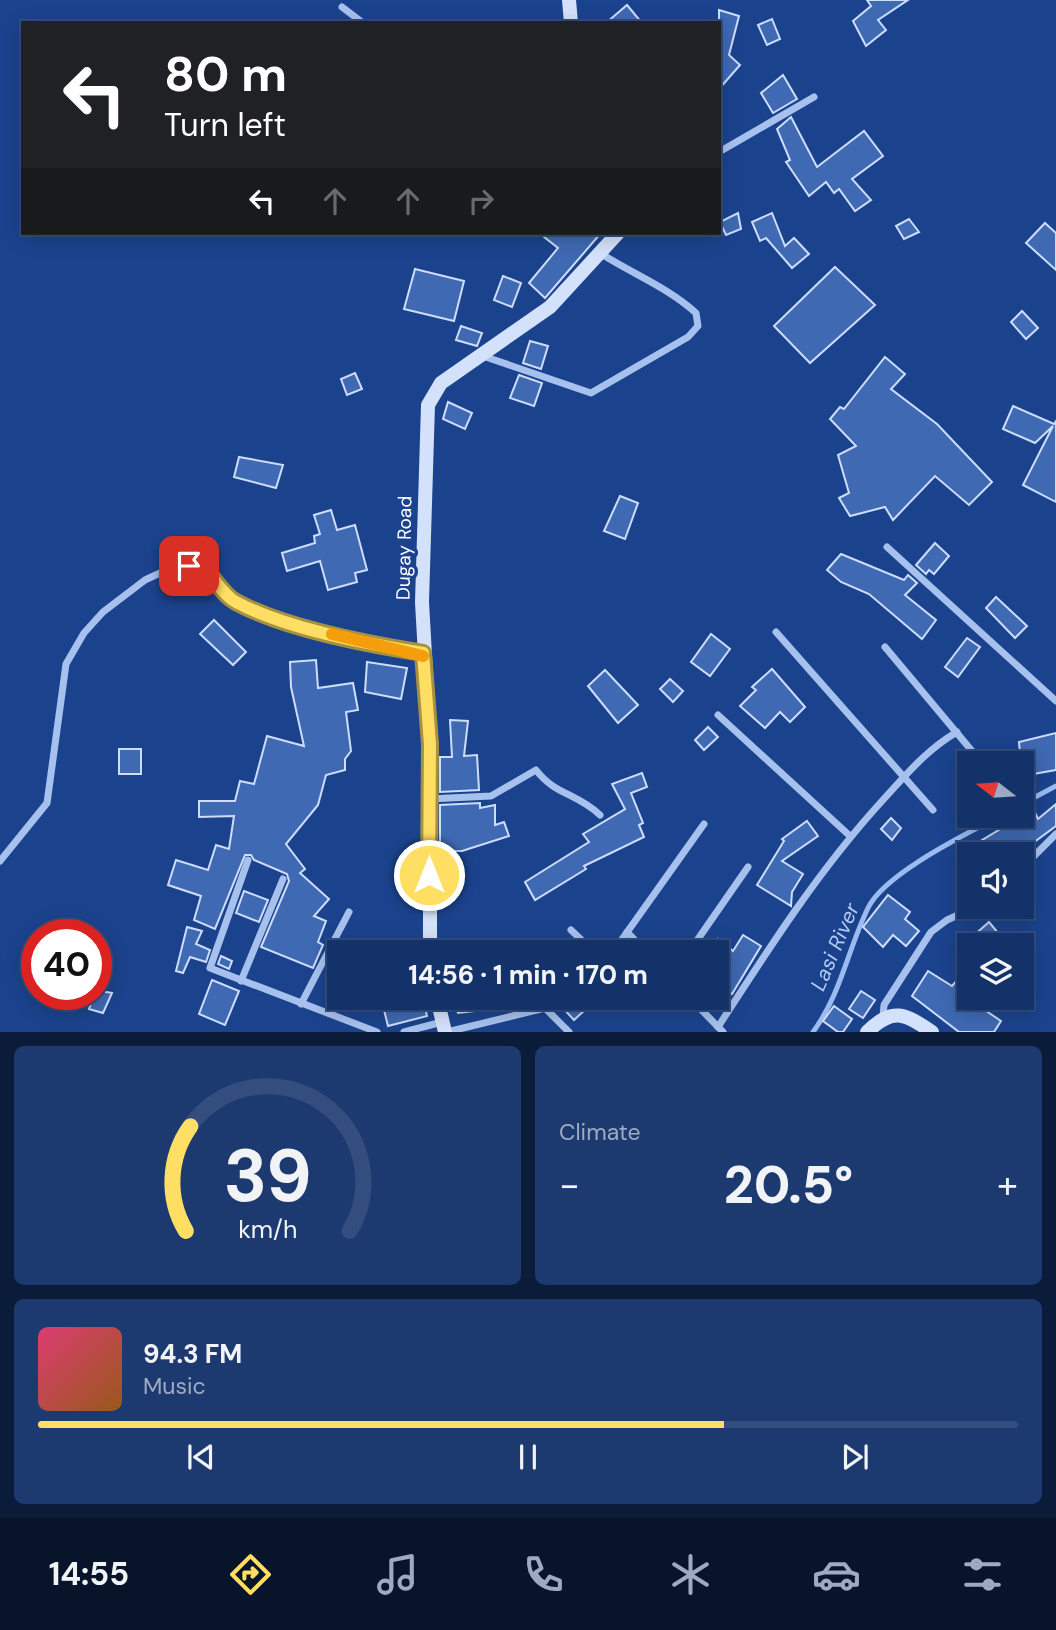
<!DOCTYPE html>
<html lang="en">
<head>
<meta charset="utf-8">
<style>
	:root { --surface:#14326a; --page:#1d3a70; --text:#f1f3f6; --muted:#9daac1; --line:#334d7e; --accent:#ffdf63 }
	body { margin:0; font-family:"DM Sans",sans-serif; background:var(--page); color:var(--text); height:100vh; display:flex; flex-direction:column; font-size:26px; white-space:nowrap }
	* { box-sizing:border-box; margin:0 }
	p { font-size:23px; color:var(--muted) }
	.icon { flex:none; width:38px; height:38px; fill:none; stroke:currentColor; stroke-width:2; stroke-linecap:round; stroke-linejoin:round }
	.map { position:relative; height:1032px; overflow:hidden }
	.sheet { display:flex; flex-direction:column; gap:14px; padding:14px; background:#0b1c3a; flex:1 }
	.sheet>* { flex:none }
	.banner { position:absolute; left:21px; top:21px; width:700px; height:214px; border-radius:0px; box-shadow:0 4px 18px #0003,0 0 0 2px var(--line); background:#202124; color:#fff; overflow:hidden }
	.needle { width:46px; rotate:287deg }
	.controls { position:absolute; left:957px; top:751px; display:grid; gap:14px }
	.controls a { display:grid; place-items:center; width:77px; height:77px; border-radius:0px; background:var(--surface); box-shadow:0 4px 18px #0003,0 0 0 2px var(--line); font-size:35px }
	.speed { position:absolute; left:21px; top:919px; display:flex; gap:14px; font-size:35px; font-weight:700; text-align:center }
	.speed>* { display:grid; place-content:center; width:91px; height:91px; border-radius:50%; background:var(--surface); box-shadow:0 4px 18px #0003,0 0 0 2px var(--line); line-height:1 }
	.speed .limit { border:10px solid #d22; background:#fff; color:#111 }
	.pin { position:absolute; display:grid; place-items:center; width:60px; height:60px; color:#fff; margin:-30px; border-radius:14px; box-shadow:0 4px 10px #0006 }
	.me { position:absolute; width:77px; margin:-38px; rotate:0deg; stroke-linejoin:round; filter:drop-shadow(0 0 5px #0008) }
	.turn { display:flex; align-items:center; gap:24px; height:147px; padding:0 28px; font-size:32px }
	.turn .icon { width:91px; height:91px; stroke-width:2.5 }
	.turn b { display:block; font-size:49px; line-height:60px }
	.lanes { display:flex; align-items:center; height:66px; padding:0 28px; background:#0003; justify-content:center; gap:35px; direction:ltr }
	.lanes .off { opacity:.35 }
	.big { font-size:52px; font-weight:800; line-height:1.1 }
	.sheet .widget { flex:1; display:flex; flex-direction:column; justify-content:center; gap:10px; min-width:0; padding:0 24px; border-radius:10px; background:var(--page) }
	.sheet .dial { align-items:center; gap:0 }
	.dial svg { height:182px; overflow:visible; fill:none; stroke:var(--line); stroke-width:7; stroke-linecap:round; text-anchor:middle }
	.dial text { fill:var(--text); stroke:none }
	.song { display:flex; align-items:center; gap:21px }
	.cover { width:84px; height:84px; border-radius:10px; background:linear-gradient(135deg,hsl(340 70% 55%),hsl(30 70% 35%)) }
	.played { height:7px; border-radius:4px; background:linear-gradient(90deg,var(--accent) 70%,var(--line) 70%) }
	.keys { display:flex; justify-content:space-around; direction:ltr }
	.heat { display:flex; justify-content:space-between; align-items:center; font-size:38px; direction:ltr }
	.sheet .tiles { flex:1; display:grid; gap:14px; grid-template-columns:1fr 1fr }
	.widget:last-child { grid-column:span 2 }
	.trip { position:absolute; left:327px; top:940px; width:402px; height:70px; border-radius:0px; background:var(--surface); box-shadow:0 4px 18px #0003,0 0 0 2px var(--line); font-weight:800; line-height:70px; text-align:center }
	.menu { display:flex; height:112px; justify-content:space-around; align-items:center; background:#08142a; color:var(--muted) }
	.menu .icon { width:49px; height:49px }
	.menu .selected { color:var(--accent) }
	.menu b { font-size:32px; color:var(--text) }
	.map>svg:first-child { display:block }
</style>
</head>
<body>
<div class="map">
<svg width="1056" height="1032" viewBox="0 0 1056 1032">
	<rect width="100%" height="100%" fill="#1b438d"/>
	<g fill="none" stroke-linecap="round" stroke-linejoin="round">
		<!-- stream -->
		<g stroke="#9abaf0" stroke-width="5">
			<polyline points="1022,804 1056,786"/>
			<path d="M813 1032C841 994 848 949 868 908 884 874 966 834 1000 816"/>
		</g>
	</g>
	<!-- building -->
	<g fill="#3f69b3" stroke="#cdddfa" stroke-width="2">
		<polygon points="867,0 908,0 878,20 886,30 866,46 853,21 871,6"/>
		<polygon points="627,5 642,23 606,23"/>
		<polygon points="719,10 739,16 729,55 740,65 719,89"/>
		<polygon points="772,19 780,39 767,45 758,25"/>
		<polygon points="783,75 797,99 773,113 761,93"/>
		<polygon points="791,117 817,167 864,131 883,156 852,179 871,200 855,211 839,189 834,193 826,182 809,196 786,162 790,160 777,129"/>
		<polygon points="738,213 741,229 726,235 720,222"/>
		<polygon points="772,213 785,246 794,238 809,254 792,268 766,238 760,241 752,222"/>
		<polygon points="909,219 919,232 904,239 896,226"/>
		<polygon points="1045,223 1056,233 1056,270 1026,243"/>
		<polygon points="539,233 601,233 545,298 529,283 558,248"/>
		<polygon points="835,267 875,305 810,363 774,326"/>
		<polygon points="415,269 464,281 454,321 404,309"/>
		<polygon points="503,276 521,283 512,307 494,300"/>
		<polygon points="1022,311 1038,328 1026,339 1011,322"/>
		<polygon points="461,326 482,333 477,346 456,340"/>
		<polygon points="530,341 548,346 541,369 523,363"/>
		<polygon points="885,357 905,374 891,389 937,424 992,482 969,505 935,476 893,520 885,507 850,516 839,498 849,493 838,455 856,446 830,419 840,407 844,409"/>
		<polygon points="355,373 362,389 347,395 341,379"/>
		<polygon points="519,375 542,383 534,406 510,398"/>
		<polygon points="448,402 472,413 465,429 443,419"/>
		<polygon points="1013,406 1054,424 1056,421 1056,502 1023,485 1053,426 1035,443 1003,429"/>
		<polygon points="239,457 283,465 276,488 234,477"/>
		<polygon points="620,496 638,503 625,539 604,531"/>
		<polygon points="331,510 337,530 355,525 367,570 355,573 357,582 328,590 320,561 287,571 282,553 315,543 314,536 320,534 314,515"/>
		<polygon points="935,543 949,556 934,574 929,570 926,574 916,565"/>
		<polygon points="841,554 904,580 908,575 917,583 905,595 936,620 922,639 869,594 841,582 827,570"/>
		<polygon points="996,597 1027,626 1015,638 986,608"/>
		<polygon points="214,620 246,652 233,665 200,634"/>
		<polygon points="711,634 730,649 710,676 691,662"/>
		<polygon points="967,638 980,647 958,677 945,667"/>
		<polygon points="316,660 318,688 353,683 358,710 346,712 351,751 345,759 345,770 326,775 318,805 286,844 305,869 300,873 329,899 314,916 326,921 318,942 323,945 313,968 261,947 289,881 287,874 254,860 251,855 245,855 215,929 194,920 201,896 168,885 176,860 208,870 216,845 229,849 234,816 199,817 199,801 235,801 240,781 254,784 267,736 304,746 291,687 290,662"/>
		<polygon points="367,662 407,668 401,699 365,692"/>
		<polygon points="772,669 805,707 790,722 780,712 765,728 740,706 756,690 752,687"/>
		<polygon points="605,670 638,705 618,723 588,686"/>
		<polygon points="670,679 683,691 673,702 660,689"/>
		<polygon points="450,720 468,721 464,756 477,755 479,790 440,792 440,757 452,757"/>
		<polygon points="708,727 718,737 704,750 695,740"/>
		<polygon points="1056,733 1056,770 1022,776 1019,742"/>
		<rect x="119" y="749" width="22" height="25"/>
		<polygon points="642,773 647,787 631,793 643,823 639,825 644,837 584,866 586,869 535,900 525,882 589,842 583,834 625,809 612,784"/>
		<polygon points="1022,785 1038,819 1056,804 1056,826 1018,854 959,854 1022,816"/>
		<polygon points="480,803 480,808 495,805 495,825 504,822 509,836 462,851 440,851 440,805"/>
		<polygon points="891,818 901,828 892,840 881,829"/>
		<polygon points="807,821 818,836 782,861 803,874 792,892 791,906 757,885 784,841 782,839"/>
		<polygon points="244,891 268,900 259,922 236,913"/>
		<polygon points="888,895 910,912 905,919 919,931 906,946 893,935 883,947 863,927"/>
		<polygon points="989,922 1008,945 963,945"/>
		<polygon points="187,927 202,931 196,944 210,950 206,962 190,957 183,973 176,971"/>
		<polygon points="743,935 761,946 732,994 720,985 730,970 718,960 718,939 733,951"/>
		<polygon points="221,956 232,961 229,969 218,964"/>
		<polygon points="928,971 952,986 958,979 970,988 970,1000 1001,1021 994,1032 959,1032 912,996"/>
		<polygon points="212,980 239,991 225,1025 199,1014"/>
		<polygon points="96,990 112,993 103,1013 89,1009"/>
		<polygon points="861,991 875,1000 863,1018 849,1009"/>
		<polygon points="381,998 423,998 427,1016 388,1026"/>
		<polygon points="451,998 509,998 510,1007 458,1013"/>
		<polygon points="572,998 598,998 574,1020 562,1007"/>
		<polygon points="834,1006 852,1019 843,1032 838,1032 823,1021"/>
	</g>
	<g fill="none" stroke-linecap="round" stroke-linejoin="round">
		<!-- street -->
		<g stroke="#a7c1ee" stroke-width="7">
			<polyline points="342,7 363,23"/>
			<polyline points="719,152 814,97"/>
			<path d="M480 355 591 393 688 337 698 326 696 313C669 288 631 273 600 253"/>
			<polyline points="887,547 1056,701"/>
			<polyline points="776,632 933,810"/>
			<polyline points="885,647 982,763"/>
			<polyline points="718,715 850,836"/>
			<path d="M429 799 491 796 536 770C555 795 577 793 600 815"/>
			<polyline points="248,860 210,968 377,1032"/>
			<polyline points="0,861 47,803 66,664 84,633 103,612 145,580 175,566 203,565 233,601 361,643 423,653"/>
			<polyline points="1022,868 1056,834"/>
			<polyline points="571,930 594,952"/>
			<polyline points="627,932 646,952"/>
			<polyline points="613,952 704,824"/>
			<polyline points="689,952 748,867"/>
			<polyline points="241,981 283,879"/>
			<polyline points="690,998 723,1032"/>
			<polyline points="301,1004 349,912"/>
			<polyline points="883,1017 884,1005 931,932 947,920 978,906"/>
			<path d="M718 1027C769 948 819 870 882 801 906 775 926 750 957 732"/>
			<polyline points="404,1032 442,1022"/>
			<polyline points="447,1032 545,1008 569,1032"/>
		</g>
		<!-- secondary -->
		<g stroke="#d4e1fa" stroke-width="14">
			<polyline points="569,0 571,23"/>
			<polyline points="430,952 430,744 422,602 428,405 441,383 550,307 618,233"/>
			<polyline points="437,998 445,1032"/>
			<path d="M867 1032C893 1007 904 1013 932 1032"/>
		</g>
	</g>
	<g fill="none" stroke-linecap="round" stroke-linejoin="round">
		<defs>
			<path id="route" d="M189 566 203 565C212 576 223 595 236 602 286 629 367 644 423 653L430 744 429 875"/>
		</defs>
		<!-- route casing -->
		<use href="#route" stroke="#a69140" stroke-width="18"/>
		<!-- route -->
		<use href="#route" stroke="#ffdf63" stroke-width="12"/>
		<!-- slow -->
		<polyline stroke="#f59e0b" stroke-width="12" points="332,634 423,656"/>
	</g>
	<g text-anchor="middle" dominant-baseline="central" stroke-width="7" stroke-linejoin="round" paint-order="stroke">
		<!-- street labels -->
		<g font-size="19" fill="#fff" stroke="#1b438d">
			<text transform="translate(404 548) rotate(-89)">Dugay Road</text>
		</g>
		<!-- water labels -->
		<g font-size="21" font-style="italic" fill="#b3cbf5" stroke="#1b438d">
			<text transform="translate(835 947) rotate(-67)">Lasi River</text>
		</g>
	</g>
</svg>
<div class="controls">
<a><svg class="needle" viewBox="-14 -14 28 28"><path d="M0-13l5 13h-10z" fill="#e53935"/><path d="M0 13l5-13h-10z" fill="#9daac1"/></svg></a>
<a><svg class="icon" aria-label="sound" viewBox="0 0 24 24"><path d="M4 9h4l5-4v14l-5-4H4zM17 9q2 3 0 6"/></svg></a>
<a><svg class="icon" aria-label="layers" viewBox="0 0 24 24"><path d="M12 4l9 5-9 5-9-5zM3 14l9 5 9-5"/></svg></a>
</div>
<div class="speed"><div class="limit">40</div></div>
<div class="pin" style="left:189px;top:566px;background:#d93025"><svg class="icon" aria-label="arrive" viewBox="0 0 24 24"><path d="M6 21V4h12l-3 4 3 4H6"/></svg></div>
<svg class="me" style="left:429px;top:875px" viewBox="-20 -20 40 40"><circle r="17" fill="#ffdf63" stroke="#fff" stroke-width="3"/><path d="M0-11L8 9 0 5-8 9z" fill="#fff"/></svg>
<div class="trip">14:56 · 1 min · 170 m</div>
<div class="banner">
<div class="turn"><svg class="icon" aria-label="left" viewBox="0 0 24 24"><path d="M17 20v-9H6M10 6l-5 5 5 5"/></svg><div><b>80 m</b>Turn left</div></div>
<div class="lanes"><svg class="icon" aria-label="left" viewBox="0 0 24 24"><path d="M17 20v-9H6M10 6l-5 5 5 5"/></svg><svg class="icon off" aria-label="ahead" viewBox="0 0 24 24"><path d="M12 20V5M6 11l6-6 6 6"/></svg><svg class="icon off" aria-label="ahead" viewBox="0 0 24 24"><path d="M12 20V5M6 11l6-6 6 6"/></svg><svg class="icon off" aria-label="right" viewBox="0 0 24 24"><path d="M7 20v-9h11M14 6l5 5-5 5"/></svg></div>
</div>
</div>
<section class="sheet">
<div class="tiles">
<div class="widget dial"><svg viewBox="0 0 100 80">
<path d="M14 69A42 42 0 1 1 86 69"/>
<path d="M14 69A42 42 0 0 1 16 23" stroke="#ffdf63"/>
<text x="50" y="56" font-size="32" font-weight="700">39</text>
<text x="50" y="72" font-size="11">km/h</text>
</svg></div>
<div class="widget"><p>Climate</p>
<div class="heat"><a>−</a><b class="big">20.5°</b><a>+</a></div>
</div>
<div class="widget">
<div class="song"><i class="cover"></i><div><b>94.3 FM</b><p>Music</p></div></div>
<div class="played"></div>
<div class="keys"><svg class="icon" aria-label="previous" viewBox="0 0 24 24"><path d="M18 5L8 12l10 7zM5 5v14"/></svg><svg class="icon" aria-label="pause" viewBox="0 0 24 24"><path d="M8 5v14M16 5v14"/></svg><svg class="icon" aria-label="next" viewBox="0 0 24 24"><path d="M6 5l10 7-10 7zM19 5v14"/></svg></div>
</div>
</div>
</section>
<nav class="menu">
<b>14:55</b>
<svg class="icon selected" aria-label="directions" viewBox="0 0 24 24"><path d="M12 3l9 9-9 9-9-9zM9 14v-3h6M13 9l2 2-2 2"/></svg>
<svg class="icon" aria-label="music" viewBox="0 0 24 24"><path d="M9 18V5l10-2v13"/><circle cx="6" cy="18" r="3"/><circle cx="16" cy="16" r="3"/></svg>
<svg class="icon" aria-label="phone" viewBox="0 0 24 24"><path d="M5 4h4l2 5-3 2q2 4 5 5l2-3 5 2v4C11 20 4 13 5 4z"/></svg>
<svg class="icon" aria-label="climate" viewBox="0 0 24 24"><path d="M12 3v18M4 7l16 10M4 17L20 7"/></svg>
<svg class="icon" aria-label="car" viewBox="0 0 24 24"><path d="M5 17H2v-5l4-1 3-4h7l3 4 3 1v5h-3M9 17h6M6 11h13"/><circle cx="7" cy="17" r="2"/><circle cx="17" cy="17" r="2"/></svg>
<svg class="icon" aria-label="filters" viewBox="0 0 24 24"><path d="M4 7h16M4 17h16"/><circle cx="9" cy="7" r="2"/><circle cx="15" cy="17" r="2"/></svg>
</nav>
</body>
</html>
